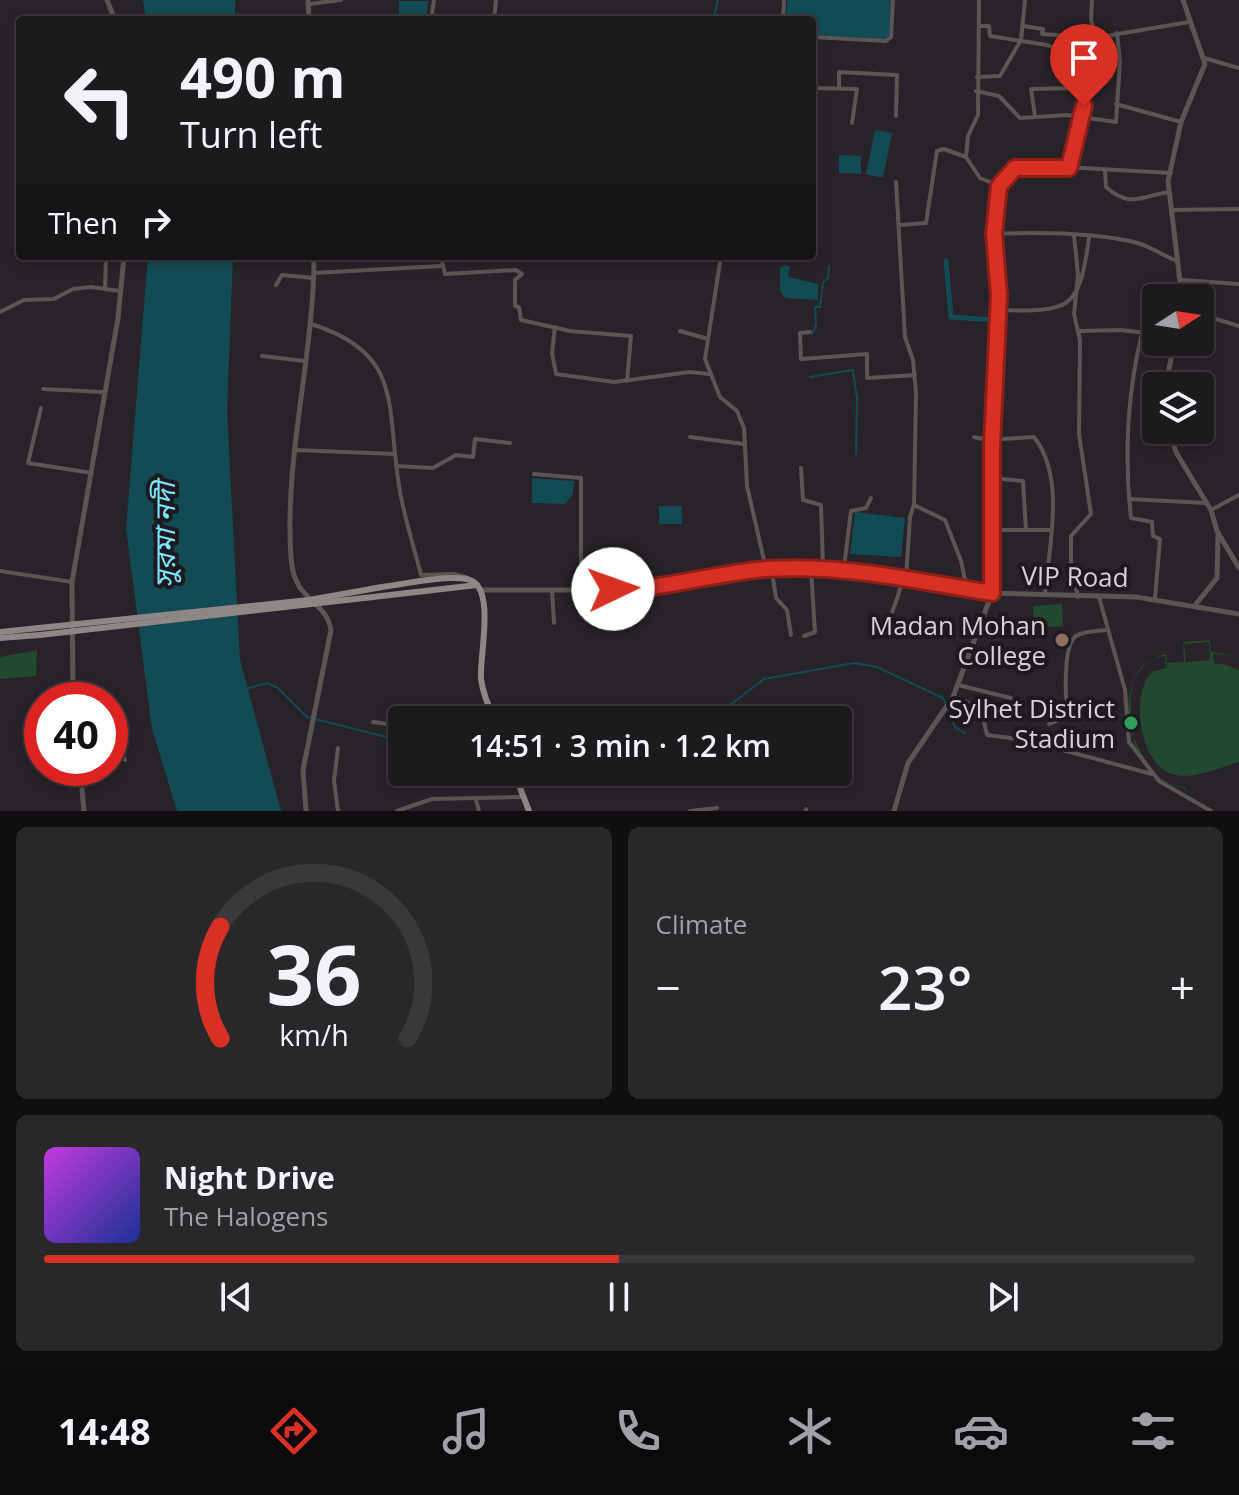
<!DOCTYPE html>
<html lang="en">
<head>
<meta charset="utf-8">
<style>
	:root { --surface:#1d1a1e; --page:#2a272b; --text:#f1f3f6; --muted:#a0a1a4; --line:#3b383c; --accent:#d93025 }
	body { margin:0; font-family:"Open Sans","Noto Sans Bengali",sans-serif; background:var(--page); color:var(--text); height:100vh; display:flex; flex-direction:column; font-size:30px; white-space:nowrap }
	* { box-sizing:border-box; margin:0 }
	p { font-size:26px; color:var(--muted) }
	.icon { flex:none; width:44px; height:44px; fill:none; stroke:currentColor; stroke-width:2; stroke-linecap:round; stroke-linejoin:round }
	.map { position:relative; height:811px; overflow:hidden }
	.sheet { display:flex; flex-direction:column; gap:16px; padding:16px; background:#100e10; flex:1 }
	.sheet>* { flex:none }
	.top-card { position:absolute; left:16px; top:16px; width:800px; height:244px; border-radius:8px; box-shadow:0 4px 12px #0003,0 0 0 2px var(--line); background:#1d1a1e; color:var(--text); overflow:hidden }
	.needle { width:52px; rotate:78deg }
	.controls { position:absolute; left:1142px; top:284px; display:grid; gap:16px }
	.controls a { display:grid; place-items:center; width:72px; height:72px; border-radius:8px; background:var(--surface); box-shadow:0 4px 12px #0003,0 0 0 2px var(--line); font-size:40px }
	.speed { position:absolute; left:24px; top:682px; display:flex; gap:16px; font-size:40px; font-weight:700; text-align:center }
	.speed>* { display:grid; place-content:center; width:104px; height:104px; border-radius:50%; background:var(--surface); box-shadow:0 4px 12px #0003,0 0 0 2px var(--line); line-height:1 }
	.speed .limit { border:12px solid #d22; background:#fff; color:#111 }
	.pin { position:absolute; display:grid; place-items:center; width:68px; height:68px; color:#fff; margin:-82px -34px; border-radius:50% 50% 50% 0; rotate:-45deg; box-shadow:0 0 8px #0007 }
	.pin .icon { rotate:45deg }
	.me { position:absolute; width:88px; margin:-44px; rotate:87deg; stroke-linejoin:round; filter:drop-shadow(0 0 6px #0008) }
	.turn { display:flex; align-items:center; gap:28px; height:168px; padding:0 32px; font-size:36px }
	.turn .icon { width:104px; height:104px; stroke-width:2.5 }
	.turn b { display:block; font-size:56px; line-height:68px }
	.then { display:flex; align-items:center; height:76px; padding:0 32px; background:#0003; gap:16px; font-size:30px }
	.big { font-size:60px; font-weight:600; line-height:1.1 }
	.sheet .tile { flex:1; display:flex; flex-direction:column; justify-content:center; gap:12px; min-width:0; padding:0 28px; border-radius:12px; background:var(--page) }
	.sheet .dial { align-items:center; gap:0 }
	.dial svg { height:208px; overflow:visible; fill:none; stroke:var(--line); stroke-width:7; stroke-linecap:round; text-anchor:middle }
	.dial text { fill:var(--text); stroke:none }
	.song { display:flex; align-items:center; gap:24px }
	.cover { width:96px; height:96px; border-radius:12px; background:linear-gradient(135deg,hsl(290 70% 55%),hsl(230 70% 35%)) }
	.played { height:8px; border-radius:4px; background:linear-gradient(90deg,var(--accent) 50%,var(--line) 50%) }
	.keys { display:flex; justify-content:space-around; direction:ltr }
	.heat { display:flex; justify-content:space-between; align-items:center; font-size:44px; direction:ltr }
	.sheet .tiles { flex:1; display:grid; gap:16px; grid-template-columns:1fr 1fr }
	.tile:last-child { grid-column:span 2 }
	.trip { position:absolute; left:388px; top:706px; width:464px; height:80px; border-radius:8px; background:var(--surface); box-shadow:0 4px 12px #0003,0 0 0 2px var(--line); font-weight:600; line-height:80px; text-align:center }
	.tabs { display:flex; height:128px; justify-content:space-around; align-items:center; background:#0c0a0c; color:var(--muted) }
	.tabs .icon { width:56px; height:56px }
	.tabs .selected { color:var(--accent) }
	.tabs b { font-size:36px; color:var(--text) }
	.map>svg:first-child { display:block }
</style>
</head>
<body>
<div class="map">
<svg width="1239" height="811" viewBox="0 0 1239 811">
	<rect width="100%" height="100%" fill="#272328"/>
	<!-- green -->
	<g fill="#22492f" fill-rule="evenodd">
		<polygon points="1062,604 1063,626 1034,628 1033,606"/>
		<path d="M1210 640 1211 652 1239 656 1213 654 1214 664H1224L1239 670V762C1220 767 1192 781 1172 774 1139 764 1130 693 1152 672L1166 668 1165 656C1122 662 1131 705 1133 739L1135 740C1145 762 1158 786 1185 787L1186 791 1239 777 1185 791 1184 788C1126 783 1103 668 1166 654L1167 663 1184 662 1183 642ZM1209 642 1210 660 1186 662 1184 644Z"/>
		<polygon points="37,650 36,676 0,679 0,657"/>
	</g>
	<!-- water -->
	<g fill="#134b55">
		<polygon points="143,0 235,0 235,20 146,20"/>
		<polygon points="787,0 891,0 889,36 885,39 812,35 812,20 786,20"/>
		<polygon points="399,1 428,1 427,20 399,20"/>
		<polygon points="875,130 892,133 883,178 866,174"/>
		<polygon points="839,155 861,156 861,174 839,173"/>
		<polygon points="148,256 233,256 227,412 240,660 281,811 177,811 152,729 126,529"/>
		<polygon points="785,265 790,266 788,277 818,284 818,300 785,298 780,290 780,268"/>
		<polygon points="532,478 574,481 573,494 565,504 532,503"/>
		<rect x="659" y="506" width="23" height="18"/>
		<polygon points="855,512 905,518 901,557 850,554"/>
	</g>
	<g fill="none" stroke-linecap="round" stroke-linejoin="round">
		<!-- stream -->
		<g stroke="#134b55" stroke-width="2">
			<polyline points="656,18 692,20"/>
			<polyline points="639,20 656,20"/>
			<polyline points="713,20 718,0"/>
			<polyline points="812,334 816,325 815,307 820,307 823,282 828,278 829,267"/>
			<polyline points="810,377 853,370 857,398 856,454"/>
			<polyline points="245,689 267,683 278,688 307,717 402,741"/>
			<polyline points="948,710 955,727 965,733"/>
			<polyline points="699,720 730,705 764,679 854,663 877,667 943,698 946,704"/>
		</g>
		<!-- canal -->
		<polyline stroke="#134b55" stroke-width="5" points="946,261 951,317 995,320"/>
		<!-- minor -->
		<g stroke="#5a5655" stroke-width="4">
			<polyline points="979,0 978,115 968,136 966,157 980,178 999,186"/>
			<polyline points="1092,0 1091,20 1097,39"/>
			<polyline points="309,4 341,0"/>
			<polyline points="431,20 434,0"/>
			<polyline points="494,20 496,0"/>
			<polyline points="783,20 784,0"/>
			<polyline points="979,26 989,26 990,36 1047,45 1083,59"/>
			<polyline points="1023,26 1043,29 1042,34 1097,38"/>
			<polyline points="812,37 886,41 891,37 893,0"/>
			<polyline points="1204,58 1239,68"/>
			<polyline points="977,77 1000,76 1021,40 1025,0"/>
			<polyline points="812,88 857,89 852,123"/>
			<polyline points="839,88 839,72 897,75 896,116"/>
			<polyline points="976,91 999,96 1020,118 1067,115 1116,122 1120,61 1117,33"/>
			<polyline points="1116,104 1181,122"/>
			<polyline points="1035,116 1031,89 1082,88"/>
			<polyline points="1069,168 1084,113 1081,72 1087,52 1106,36 1189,22"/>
			<path d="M1105 171 1106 187C1130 208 1139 197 1169 192"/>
			<polyline points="896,182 905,337 913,360 916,393 914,505 945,520 961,561 967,589"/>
			<polyline points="1171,210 1239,209"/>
			<polyline points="901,225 926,223 937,151 944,149 966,157"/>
			<path d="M995 234C1041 232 1092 232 1138 243 1151 247 1164 256 1177 261"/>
			<polyline points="1074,235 1078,275 1074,314 1080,340 1079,434 1091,514 1071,536 1071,565 1078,597"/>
			<polyline points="441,256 445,274 516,270 522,274 515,280 515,306 519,307 521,320 570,331 631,336 627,381"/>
			<polyline points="721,256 705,359 720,397 737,411 744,428 747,486 766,569"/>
			<polyline points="65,258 106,257 105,288"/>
			<polyline points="314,273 441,266"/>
			<polyline points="1183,280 1239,284"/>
			<polyline points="276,285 282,275 314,278"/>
			<path d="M998 310C1070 312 1079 311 1089 238"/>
			<polyline points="0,312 24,300 54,299 73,289 91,287 120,291"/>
			<polyline points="1200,314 1239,326"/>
			<path d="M311 324C401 352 387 402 398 479 402 511 413 543 421 575L454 574 468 578"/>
			<polyline points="555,327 552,353 556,374 614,382 690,372 709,374"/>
			<polyline points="680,331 708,339"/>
			<polyline points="1079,331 1120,330 1156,334"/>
			<polyline points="810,332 800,333 801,359 867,354 867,378 915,375"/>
			<path d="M1142 333C1127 395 1124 455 1131 518L1152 522 1153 536 1160 539 1155 598"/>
			<polyline points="262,356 304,361"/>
			<polyline points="43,389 103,392"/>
			<polyline points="41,408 28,463 92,473"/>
			<polyline points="690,437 744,444"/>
			<path d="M974 437 987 440 1034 437C1066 478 1049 545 1045 594"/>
			<polyline points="295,450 395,454"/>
			<polyline points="396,466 433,468 456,455 473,457 475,439 510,443"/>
			<polyline points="801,468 803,500 821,505 823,567"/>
			<polyline points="534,474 581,478 581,589"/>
			<polyline points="993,478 1023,481 1026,530"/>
			<polyline points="1129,499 1206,503"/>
			<polyline points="1211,510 1239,495"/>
			<polyline points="994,530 1051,530"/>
			<polyline points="844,568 851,511 866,508 871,498"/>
			<polyline points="0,571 72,582"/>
			<polyline points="772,572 776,598 787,610 791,635"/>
			<polyline points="906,578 910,517 914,505"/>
			<polyline points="594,589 597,616"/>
			<polyline points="552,590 554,623"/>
			<polyline points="992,593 992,445 999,295 994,247 996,204 999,186 1008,172 1028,165 1171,173"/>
			<polyline points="1099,597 1125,690 1129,742 1159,781 1211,811"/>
			<path d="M888 626C892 607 900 599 902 577"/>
			<polyline points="804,636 815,632 811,569"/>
			<polyline points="958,685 1011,698"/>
			<polyline points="953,696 981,708 987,735 1025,740 1152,774"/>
			<polyline points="414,714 458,713 489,708"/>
			<polyline points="373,722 402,726"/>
			<path d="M1049 724 1062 719 1068 711C1065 697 1063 645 1076 636 1083 631 1098 631 1107 630"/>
			<polyline points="110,740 118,738 125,760"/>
			<polyline points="338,748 334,781 338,811"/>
			<polyline points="516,778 541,772"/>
			<polyline points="476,800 479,811"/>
			<polyline points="806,809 806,811"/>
			<polyline points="397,811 432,799 524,797"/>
			<polyline points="690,811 717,808"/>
		</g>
		<!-- tertiary -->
		<g stroke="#5a5655" stroke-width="5">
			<polyline points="107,0 115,20"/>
			<polyline points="308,0 309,20"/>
			<polyline points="1182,298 1168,181 1181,122 1205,64 1183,0"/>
			<polyline points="1166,386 1174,342"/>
			<polyline points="1168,430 1177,454 1211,510 1217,531 1239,568"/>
			<polyline points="481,590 632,590 732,573 844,568 992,593 1136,597 1239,614"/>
			<polyline points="1196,604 1217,578 1218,536"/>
			<polyline points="73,700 72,582 118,318 124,256"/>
			<polyline points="80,768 84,811"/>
			<path d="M306 811 303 770 331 630C326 599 294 603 291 558 284 456 314 357 314 256"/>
			<polyline points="894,811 908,763 953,697 992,593"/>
		</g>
		<!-- primary -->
		<g stroke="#8f8786" stroke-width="6">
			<path d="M371 589C391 586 453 573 470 580 496 589 479 658 481 679 483 694 489 708 495 720"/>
			<polyline points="373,597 477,585"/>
			<polyline points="0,632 39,628"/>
			<polyline points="0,638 40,635"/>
			<polyline points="514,772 529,811"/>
		</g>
		<!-- primary-bridge -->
		<g stroke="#8f8786" stroke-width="6">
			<polyline points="39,628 309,600 371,589"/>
			<polyline points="40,635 373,597"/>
		</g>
	</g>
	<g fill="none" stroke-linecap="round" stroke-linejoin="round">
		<defs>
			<path id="route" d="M613 589C664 590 714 573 766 569 846 564 914 581 992 593V445L999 295 994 234 999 186 1015 168H1069L1084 106"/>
		</defs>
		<!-- route casing -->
		<use href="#route" stroke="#8d1f18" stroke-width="20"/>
		<!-- route -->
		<use href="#route" stroke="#d93025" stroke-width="14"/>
	</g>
	<!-- markers -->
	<circle fill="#8d6e63" stroke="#1d191e" stroke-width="3" cx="1062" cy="640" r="8"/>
	<circle fill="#2e9e5b" stroke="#1d191e" stroke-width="3" cx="1131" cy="723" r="8"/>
	<g text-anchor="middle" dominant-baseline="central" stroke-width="8" stroke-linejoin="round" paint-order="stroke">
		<!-- street labels -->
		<g font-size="26" fill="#d5d2d5" stroke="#1d191e">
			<text transform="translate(1075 576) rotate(1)">VIP Road</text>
		</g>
		<!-- poi labels -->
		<g font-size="26" fill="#d5d2d5" stroke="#1d191e" text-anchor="end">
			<text x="1046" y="625">Madan Mohan<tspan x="1046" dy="30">College</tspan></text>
			<text x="1115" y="708">Sylhet District<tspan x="1115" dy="30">Stadium</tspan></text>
		</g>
		<!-- water labels -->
		<g font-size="28" font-style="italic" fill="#7ce5fb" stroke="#1d191e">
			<text transform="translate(164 535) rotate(-90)">সুরমা নদী</text>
		</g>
	</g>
</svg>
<div class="controls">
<a><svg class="needle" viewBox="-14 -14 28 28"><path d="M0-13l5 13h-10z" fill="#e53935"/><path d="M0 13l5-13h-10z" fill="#a0a1a4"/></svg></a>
<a><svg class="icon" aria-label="layers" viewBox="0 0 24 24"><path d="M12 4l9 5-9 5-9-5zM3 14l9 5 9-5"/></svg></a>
</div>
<div class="speed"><div class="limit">40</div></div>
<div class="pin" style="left:1084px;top:106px;background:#d93025"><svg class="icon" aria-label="arrive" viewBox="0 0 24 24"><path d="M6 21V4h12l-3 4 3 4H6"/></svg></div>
<svg class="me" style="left:613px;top:589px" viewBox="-20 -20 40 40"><circle r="19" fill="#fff"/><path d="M0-13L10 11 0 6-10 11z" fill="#d93025"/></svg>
<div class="trip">14:51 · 3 min · 1.2 km</div>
<div class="top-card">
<div class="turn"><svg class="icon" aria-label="left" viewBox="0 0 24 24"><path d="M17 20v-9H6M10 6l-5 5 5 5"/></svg><div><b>490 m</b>Turn left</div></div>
<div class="then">Then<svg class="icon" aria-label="right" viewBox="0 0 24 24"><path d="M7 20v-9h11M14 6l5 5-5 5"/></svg></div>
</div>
</div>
<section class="sheet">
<div class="tiles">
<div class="tile dial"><svg viewBox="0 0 100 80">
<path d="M14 69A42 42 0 1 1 86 69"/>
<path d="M14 69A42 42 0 0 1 14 26" stroke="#d93025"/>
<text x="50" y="56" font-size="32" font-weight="700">36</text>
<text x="50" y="72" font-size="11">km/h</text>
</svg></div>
<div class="tile"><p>Climate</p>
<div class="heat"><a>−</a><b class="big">23°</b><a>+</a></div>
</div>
<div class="tile">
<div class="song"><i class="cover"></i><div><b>Night Drive</b><p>The Halogens</p></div></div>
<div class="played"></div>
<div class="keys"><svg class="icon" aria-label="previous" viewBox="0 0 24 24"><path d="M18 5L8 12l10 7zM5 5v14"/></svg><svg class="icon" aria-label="pause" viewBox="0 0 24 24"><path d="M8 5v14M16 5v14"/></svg><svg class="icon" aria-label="next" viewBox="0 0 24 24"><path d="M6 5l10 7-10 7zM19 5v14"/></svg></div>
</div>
</div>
</section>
<nav class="tabs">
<b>14:48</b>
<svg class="icon selected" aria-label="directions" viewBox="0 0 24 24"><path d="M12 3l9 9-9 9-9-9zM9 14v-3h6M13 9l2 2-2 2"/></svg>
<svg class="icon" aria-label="music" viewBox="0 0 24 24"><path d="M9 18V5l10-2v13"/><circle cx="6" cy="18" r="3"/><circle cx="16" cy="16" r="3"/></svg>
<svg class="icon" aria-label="phone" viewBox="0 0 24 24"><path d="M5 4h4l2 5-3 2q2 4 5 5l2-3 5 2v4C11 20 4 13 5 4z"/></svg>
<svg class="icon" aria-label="climate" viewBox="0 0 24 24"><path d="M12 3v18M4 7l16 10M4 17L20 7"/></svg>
<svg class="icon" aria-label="car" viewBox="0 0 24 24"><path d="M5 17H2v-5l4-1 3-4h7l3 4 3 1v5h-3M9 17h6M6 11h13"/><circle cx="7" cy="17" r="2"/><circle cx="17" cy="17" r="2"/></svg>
<svg class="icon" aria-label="filters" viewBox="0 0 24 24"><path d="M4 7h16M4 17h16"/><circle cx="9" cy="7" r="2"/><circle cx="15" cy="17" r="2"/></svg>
</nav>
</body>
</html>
